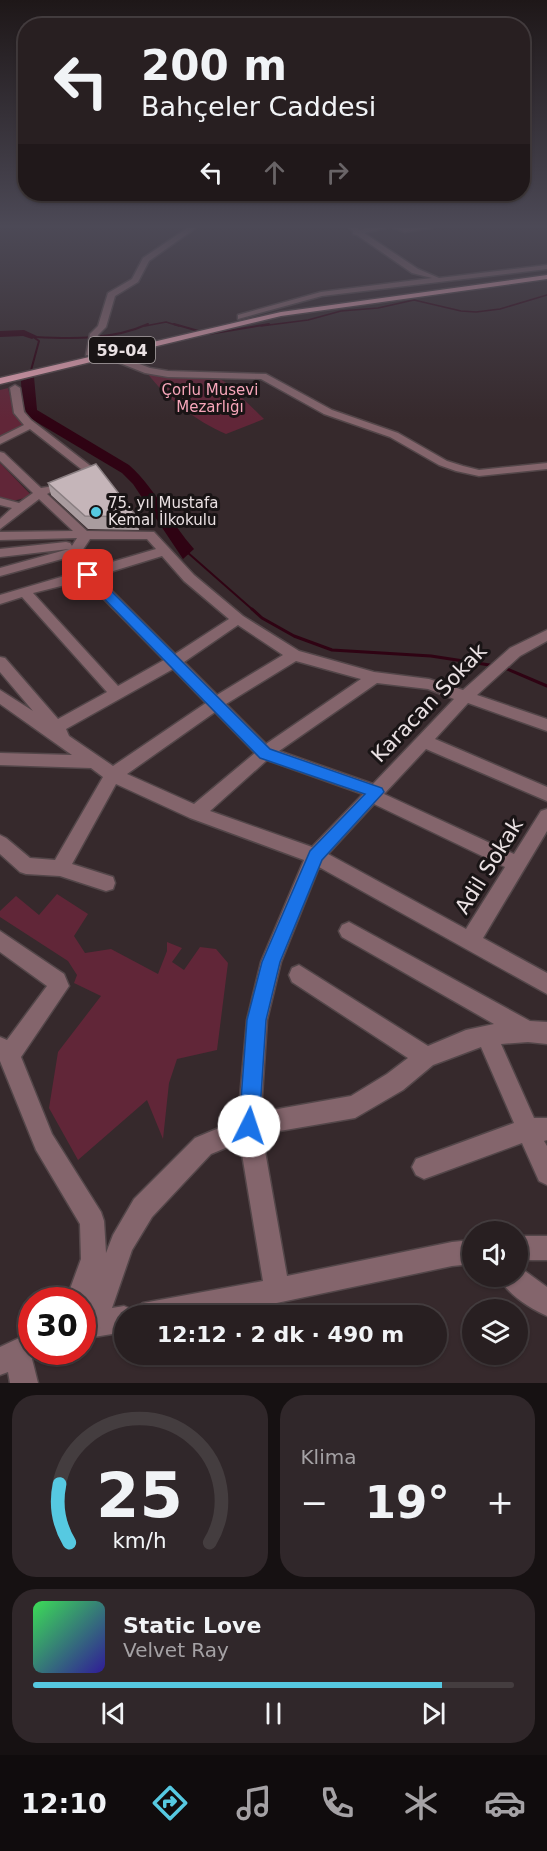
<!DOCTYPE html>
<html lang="tr">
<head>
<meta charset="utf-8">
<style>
	:root { --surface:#281f21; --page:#30272a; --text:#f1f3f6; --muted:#a5a2a5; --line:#443d3f; --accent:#56c9e1 }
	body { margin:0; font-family:"DejaVu Sans",sans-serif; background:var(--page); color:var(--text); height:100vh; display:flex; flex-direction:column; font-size:22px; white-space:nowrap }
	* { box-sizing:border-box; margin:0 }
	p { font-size:20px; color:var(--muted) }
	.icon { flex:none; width:33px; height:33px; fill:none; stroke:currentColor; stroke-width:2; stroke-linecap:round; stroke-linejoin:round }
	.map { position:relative; height:1383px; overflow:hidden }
	.side { display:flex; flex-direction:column; gap:12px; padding:12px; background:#161112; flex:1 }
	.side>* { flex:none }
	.hud { position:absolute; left:18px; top:18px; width:512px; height:183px; border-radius:24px; box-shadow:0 2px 4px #0004,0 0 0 2px var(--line); background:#281f21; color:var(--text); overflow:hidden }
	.buttons { position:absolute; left:462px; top:1221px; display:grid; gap:12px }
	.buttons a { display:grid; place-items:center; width:66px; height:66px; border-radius:50%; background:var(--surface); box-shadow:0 2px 4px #0004,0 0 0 2px var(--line); font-size:30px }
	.speed { position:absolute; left:18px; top:1287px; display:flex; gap:12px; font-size:30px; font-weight:700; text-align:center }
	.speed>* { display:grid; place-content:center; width:78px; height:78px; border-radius:50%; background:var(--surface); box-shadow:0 2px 4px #0004,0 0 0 2px var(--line); line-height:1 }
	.speed .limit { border:9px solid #d22; background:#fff; color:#111 }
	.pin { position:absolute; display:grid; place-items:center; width:51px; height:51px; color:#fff; margin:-26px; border-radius:12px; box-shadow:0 3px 9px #0006 }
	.me { position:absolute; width:66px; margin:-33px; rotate:4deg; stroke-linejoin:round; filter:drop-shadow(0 0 4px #0008) }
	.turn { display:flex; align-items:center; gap:21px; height:126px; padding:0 24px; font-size:27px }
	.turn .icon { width:78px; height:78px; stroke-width:2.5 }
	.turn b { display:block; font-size:42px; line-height:51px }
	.lanes { display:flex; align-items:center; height:57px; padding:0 24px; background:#0003; justify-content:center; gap:30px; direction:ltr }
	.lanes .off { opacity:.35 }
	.big { font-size:45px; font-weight:700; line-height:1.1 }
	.side .widget { flex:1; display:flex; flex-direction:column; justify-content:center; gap:9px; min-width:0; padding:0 21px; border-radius:24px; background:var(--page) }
	.side .dial { align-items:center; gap:0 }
	.dial svg { height:156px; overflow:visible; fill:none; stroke:var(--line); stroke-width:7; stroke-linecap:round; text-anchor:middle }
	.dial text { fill:var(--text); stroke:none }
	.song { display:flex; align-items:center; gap:18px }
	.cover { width:72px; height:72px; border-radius:9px; background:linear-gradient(135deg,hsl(130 70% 55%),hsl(250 70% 35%)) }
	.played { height:6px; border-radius:3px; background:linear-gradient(90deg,var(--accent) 85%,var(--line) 85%) }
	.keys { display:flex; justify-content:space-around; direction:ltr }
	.heat { display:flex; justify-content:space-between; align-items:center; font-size:33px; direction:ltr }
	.side .tiles { flex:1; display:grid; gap:12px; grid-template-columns:1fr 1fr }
	.widget:last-child { grid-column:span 2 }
	.trip { position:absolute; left:114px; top:1305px; width:333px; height:60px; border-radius:30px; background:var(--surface); box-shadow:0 2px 4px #0004,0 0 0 2px var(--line); font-weight:700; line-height:60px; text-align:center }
	.menu { display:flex; height:96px; justify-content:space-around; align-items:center; background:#100c0d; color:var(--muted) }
	.menu .icon { width:42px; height:42px }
	.menu .on { color:var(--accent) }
	.menu b { font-size:27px; color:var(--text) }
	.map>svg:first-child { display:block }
</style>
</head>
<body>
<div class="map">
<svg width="547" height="1383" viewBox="0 0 547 1383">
	<rect width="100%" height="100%" fill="#36292c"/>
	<!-- green -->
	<g fill="#612638">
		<path d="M147 373 217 377 228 384 264 419 226 434C196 421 167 399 147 373Z"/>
		<polygon points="8,388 15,416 26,425 0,437 0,390"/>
		<polygon points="0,463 32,496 13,501 0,498"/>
		<polygon points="57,894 88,914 74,936 85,953 111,949 158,974 167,951 167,942 182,948 172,962 184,970 200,947 216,949 228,963 217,1050 177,1059 169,1083 163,1139 147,1100 78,1160 49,1108 58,1052 101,996 74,983 77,975 68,961 0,917 0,911 16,896 39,915"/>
	</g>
	<!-- water -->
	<path fill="#2f0313" d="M34 377 37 410 129 465C156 489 170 522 194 549L183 559 133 484 122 473 28 417 22 401 21 381Z"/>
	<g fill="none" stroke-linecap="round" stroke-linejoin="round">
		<!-- stream-far2 -->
		<g stroke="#2f0313" stroke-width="1.5">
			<polyline points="145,326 166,322 179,326"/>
			<polyline points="261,326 308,320 341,311 378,308 414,300 461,311 476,312 500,309 547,295"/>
		</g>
		<!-- stream-far1 -->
		<g stroke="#2f0313" stroke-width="2">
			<polyline points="174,324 209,334 269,324"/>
			<path d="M35 337C73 339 113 340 148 324"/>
			<polyline points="30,374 39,341 32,336"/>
			<polyline points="187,552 253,610"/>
		</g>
		<!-- stream -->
		<g stroke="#2f0313" stroke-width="3">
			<polyline points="252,609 262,618 294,636 332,650 431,656 496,666"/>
			<polyline points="505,668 547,686"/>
		</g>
		<!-- river -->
		<polygon fill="#2f0313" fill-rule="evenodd" points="24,330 37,336 32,339 23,336 0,337 0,331"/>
		<defs>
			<g id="minor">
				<polygon points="192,225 200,225 149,261 138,282 115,296 106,327 98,335 92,355 86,355 90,334 98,326 108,293 132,279 143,258"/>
				<polygon points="345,225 353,225 360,230 379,225 405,228 434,225 431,228 405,232 390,227 364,233 418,269 439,278 547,265 547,269 322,296 238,319 238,315 321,292 432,278 412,273 357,235 353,234 353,231"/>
				<polygon points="102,352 108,352 150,368 168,371 266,374 332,410 398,433 447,461 463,466 479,470 547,463 547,469 479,476 456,471 439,465 390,437 324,414 261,379 168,377 145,373 102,356"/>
				<polygon points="15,385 20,388 24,412 31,420 97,471 97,475 84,480 80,479 80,475 85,472 30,429 0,444 0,437 24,425 14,413 10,388"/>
				<path d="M0 452 4 453 41 488 54 486V490L47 494 87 531 154 532 194 575 243 616 299 651 374 672 429 679 463 690 510 648 547 630V641L520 656 477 695 547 719V731L468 703 435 739 547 787V801L426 749 384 794 514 854 541 811 547 809V831L483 938 547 973V994L319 867 281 962 267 1020 261 1112 351 1096 387 1074 408 1058 292 982 289 975 292 968 299 965 428 1046 466 1030 494 1024 342 937 339 931 342 925 349 922 530 1021 547 1022V1044L528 1042 501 1044 534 1118H547V1140L544 1141 547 1146V1185L539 1181 522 1143 424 1179 416 1175 412 1167 416 1159 514 1123 481 1047 433 1065 403 1090 355 1118 262 1134 287 1276 452 1242 472 1240V1264L452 1266 215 1316H124V1332L82 1339V1313L85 1310 82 1311V1300H66L81 1259 80 1224 36 1150 0 1061V1037L7 1040 47 986 0 952V931L64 974 69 986 21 1057 52 1134 101 1212 104 1221 106 1253 113 1235 134 1199 195 1138 238 1120 247 1020 261 962 304 860 190 818 116 784 72 864 113 877 115 883 113 889 106 891 60 876 26 874 20 872 0 854V835L6 838 30 858 55 860 103 777 91 768 0 765V753L72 755 0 704V690L33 711 0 672V657L5 658 58 719 107 692 22 597 0 604V595L156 549 147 539H90L80 554 0 576V568L69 549 0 557V549L66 542 70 543 72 546 70 549 77 538 0 540V532L73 531 39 499 0 529V519L12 508 0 505V498L19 503 33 493 0 461ZM162 556 184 581 229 619 175 654 97 576ZM85 580 164 660 118 686 33 593ZM238 625 283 655 217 695 184 662ZM296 661 361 679 266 744 226 704ZM173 669 206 703 113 766 69 736 66 729ZM377 683 428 689 454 699 373 784 279 751ZM215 712 255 753 194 804 127 774ZM267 760 363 794 312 847 210 811ZM374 804 505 867 466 929 328 854ZM240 1142 263 1281 143 1303 133 1310 124 1306 112 1308 132 1250 152 1217 211 1154Z"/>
				<rect x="518" y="1236" width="29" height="24"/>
				<path d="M518 1266 547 1287V1316C531 1309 505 1293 499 1276H518Z"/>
				<polygon points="32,1332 32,1352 43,1352 32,1359 38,1383 10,1383 8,1372 0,1375 0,1347"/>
			</g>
			<polygon id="major" points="547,275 547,279 281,316 0,384 0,378 281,312"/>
		</defs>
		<!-- minor casing -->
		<use href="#minor" stroke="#534649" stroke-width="3"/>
		<!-- major casing -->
		<use href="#major" stroke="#534649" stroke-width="3"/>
		<!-- minor -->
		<use href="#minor" fill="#84656c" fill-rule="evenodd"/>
		<!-- major -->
		<use href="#major" fill="#db9cab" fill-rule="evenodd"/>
	</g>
	<!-- wall -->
	<polygon fill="#a99c9f" points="48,483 137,517 139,530 88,529 51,495"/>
	<!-- building -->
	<polygon fill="#c5b5b9" stroke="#8a7f82" stroke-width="1.5" points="96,464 137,517 85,516 48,483"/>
	<!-- sky -->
	<linearGradient id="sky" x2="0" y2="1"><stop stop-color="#1e1718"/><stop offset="0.54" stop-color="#4c4956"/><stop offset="1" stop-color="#4c4956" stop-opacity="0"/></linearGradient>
	<rect width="547" height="419" fill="url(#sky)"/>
	<!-- route -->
	<polygon fill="#1a73e8" stroke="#114b97" stroke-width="1.5" points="88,571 92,572 270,749 382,788 384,792 322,860 280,962 266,1020 259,1126 256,1134 249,1137 242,1134 239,1126 247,1020 262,962 310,851 365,794 260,758 83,577 82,575"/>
	<!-- markers -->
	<circle fill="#56c9e1" stroke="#191415" stroke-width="2" cx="96" cy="512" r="6"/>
	<g text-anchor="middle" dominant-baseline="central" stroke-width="6" stroke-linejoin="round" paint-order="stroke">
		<!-- far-park labels -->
		<g font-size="15" fill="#f7a6ba" stroke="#191415">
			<text x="210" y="390">Çorlu Musevi<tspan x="210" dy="17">Mezarlığı</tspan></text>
		</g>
		<!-- far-poi labels -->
		<g font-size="15" fill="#eae1e3" stroke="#191415" text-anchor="start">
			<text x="108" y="503">75. yıl Mustafa<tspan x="108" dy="17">Kemal İlkokulu</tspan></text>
		</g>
		<!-- shield labels -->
		<rect fill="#191415" stroke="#aba4a5" stroke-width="1.5" x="89" y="337" width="66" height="26" rx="4.5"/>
		<g font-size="16" font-weight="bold" fill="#eae1e3">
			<text x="122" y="350">59-04</text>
		</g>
		<!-- near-street labels -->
		<g font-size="21" fill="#eae1e3" stroke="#191415">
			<text transform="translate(429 703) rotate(-46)">Karacan Sokak</text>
			<text transform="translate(489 866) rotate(-58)">Adil Sokak</text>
		</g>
	</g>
</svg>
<div class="buttons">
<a><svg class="icon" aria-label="sound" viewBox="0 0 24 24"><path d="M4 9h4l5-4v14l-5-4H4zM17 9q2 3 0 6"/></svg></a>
<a><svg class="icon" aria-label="layers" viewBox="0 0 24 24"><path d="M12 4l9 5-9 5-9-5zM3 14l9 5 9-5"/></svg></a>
</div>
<div class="speed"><div class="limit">30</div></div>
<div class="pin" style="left:88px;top:575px;background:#d93025"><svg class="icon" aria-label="arrive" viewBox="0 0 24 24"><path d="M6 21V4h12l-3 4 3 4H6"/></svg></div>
<svg class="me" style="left:249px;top:1126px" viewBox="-20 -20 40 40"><circle r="19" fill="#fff"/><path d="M0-13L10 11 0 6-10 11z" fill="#1a73e8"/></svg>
<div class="trip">12:12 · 2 dk · 490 m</div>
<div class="hud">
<div class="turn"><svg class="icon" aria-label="left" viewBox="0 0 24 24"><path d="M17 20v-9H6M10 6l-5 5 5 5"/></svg><div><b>200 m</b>Bahçeler Caddesi</div></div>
<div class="lanes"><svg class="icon" aria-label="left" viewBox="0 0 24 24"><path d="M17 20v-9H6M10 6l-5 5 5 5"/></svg><svg class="icon off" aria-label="ahead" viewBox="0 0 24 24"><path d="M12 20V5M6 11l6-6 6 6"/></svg><svg class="icon off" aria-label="right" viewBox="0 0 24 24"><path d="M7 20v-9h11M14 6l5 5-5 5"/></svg></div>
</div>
</div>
<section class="side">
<div class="tiles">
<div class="widget dial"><svg viewBox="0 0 100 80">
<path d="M14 69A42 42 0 1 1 86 69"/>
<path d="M14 69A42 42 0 0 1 9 39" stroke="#56c9e1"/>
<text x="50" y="56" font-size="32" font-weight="700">25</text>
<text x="50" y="72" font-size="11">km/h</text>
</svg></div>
<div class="widget"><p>Klima</p>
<div class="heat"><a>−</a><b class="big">19°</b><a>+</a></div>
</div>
<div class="widget">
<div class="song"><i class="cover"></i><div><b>Static Love</b><p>Velvet Ray</p></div></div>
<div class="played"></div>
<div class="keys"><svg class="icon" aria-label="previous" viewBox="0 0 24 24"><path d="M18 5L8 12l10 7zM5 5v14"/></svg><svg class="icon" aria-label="pause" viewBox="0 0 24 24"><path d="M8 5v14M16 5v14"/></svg><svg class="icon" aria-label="next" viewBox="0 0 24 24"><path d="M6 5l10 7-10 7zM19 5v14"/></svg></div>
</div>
</div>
</section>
<nav class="menu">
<b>12:10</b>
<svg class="icon on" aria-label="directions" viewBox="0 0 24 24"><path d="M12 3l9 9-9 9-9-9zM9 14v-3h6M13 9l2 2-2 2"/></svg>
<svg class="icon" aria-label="music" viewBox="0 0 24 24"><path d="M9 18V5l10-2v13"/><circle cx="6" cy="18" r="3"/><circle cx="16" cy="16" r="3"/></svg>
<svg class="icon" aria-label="phone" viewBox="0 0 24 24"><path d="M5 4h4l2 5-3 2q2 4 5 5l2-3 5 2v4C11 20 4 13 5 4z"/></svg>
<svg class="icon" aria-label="climate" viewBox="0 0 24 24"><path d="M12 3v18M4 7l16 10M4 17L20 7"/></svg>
<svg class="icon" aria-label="car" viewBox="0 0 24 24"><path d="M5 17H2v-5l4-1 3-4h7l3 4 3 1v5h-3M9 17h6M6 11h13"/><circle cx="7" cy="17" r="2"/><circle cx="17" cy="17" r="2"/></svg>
</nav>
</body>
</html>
